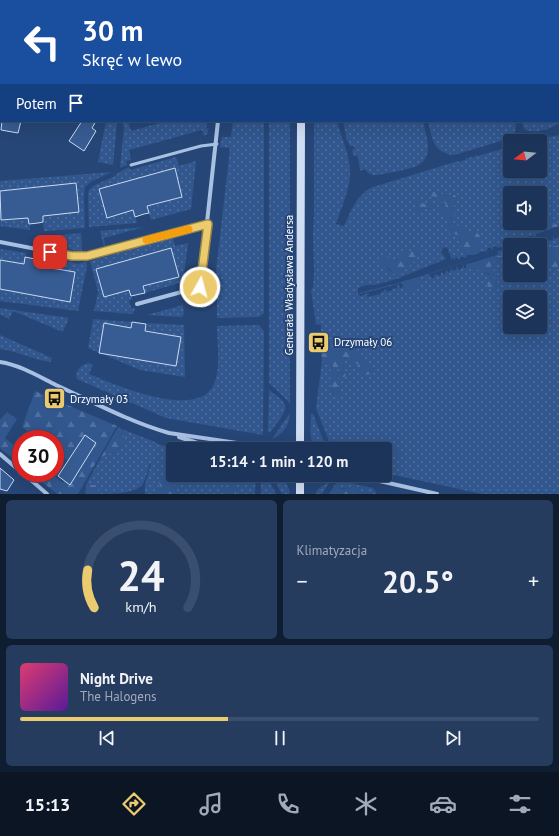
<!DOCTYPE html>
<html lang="pl">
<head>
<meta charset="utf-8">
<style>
	:root { --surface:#1c3459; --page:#253c5f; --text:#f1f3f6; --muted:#a0aaba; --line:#3a4f6f; --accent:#ebcb6d }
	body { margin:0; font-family:"PT Sans",sans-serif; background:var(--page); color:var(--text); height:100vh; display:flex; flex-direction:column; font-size:15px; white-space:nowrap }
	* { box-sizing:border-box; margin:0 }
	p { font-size:13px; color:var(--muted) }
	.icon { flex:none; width:22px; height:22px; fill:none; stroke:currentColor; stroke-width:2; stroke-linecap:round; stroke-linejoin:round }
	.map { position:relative; height:494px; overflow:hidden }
	.side { display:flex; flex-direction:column; gap:6px; padding:6px; background:#0f1d31; flex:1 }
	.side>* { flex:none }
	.hud { position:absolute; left:0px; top:0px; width:559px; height:122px; box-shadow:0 4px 16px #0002,0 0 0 1px var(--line); background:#1a4fa0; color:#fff; overflow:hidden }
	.needle { width:26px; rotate:254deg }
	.buttons { position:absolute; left:503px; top:134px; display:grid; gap:8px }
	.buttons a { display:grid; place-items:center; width:44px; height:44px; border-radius:4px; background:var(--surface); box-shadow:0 4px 16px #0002,0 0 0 1px var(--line); font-size:20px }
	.speed { position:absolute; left:12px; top:430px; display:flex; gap:8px; font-size:20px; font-weight:700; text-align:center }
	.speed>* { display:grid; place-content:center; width:52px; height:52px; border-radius:50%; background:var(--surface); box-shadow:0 4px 16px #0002,0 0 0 1px var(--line); line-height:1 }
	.speed .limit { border:6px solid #d22; background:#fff; color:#111 }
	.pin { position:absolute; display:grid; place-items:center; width:34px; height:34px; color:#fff; margin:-17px; border-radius:8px; box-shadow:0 2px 6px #0006 }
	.me { position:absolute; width:44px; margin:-22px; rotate:7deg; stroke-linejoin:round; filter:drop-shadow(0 0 3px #0008) }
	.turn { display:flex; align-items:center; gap:14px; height:84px; padding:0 16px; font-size:18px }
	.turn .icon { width:52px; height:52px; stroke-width:2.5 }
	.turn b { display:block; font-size:28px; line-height:34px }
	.then { display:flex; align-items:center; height:38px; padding:0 16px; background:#0003; gap:8px; font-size:15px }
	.big { font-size:30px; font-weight:800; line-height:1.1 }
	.side .card { flex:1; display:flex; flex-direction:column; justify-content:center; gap:6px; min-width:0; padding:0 14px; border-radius:6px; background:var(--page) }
	.side .dial { align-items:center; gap:0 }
	.dial svg { height:104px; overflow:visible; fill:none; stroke:var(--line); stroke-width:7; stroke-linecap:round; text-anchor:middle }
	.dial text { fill:var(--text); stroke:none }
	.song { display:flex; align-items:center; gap:12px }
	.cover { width:48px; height:48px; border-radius:6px; background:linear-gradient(135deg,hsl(340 70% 55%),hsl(270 70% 35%)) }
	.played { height:4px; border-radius:2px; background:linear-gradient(90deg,var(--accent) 40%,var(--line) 40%) }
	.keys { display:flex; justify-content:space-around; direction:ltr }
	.heat { display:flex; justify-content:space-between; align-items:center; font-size:22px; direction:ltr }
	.side .tiles { flex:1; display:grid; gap:6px; grid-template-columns:1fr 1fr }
	.card:last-child { grid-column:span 2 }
	.trip { position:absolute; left:166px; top:442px; width:226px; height:40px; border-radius:4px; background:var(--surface); box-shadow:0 4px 16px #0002,0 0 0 1px var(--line); font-weight:800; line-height:40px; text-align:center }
	.tab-bar { display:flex; height:64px; justify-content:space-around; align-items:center; background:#0b1524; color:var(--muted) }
	.tab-bar .icon { width:28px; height:28px }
	.tab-bar .selected { color:var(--accent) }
	.tab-bar b { font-size:18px; color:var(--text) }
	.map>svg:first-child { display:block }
</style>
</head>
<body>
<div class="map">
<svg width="559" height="494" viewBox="0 0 559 494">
	<defs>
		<pattern id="grass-dots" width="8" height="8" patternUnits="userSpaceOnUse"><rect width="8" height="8" fill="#31578e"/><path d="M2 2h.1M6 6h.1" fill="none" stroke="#50709f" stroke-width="1.8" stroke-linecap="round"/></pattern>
		<pattern id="forest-firs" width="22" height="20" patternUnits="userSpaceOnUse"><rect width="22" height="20" fill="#31578e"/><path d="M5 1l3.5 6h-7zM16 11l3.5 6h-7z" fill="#50709f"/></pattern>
	</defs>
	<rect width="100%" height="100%" fill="#264677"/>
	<!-- grass -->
	<g fill="url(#grass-dots)" fill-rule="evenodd">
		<path d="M558 80 559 123C552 129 534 134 525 130L521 121H558Z"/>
		<polygon points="106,121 113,121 117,123 113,165 98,162"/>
		<polygon points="122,121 128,121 131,131 166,121 207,121 206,129 209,128 207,134 204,136 202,130 129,150 131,160 126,161 127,165 120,168 124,128"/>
		<polygon points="233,121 264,121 264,313 259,317 217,318 217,290 207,290 207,284 216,283 216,272 230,148 220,147 222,137 231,137"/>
		<polygon points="269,121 290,121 290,403 269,383"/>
		<path d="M314 121H337C341 137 349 153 350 169 352 185 341 208 336 224L344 226C350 213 356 196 370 188L458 161V162L465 160 467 157 468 159 472 156 473 158 476 155 478 156 509 147H510V171H540V141H534L535 139H540V137L542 139 549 137V135L550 137 559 135V226L551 221 544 219 541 215 544 212 543 197 540 198V193H510V223H533L532 228 537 233 535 238 533 236 526 237 525 240 524 238 520 239V241L518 240 515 241V243L510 242C508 246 502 246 498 248L495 246 493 247V250L491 248H488L486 252 482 251 475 255 472 252 469 231 463 226H455L451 219 456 212 453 207 457 198 455 195C445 196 441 196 434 189L437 197 445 203 446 206 442 209 422 203 419 208 435 209 439 212H444L445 217 452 231 449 241 454 234 458 235 460 237 461 244 467 255 466 256V258L464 257H460V260L457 257 455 258V261L453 258 451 259 450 254 448 252 449 250 446 247 443 248 441 252 446 259 401 277 402 270 408 254 395 261 390 259 383 263 389 270 400 278 375 285H366L358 288V294L360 296 369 293V294L367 295V297L381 294 382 291 383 292 385 289 387 292 392 290 393 287 394 289 398 288 397 286 399 285 400 288 403 287 402 283 360 294 359 293 403 282 492 253 429 274 431 278H434L435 274 439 276 441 275V271L444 275 445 274 446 270 449 273 450 271 451 268 453 271 456 270V266L459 270 462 268 463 264 464 268H466L467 263 469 265C473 266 489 274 492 278L491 266 493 262 506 257 505 255 499 256 497 255 498 252H495L510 247 505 250 508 252 510 250V275H540V261H547L559 266V494H482L385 473V449H332L316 408 322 361 328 364H333L331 385 334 395 339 394 337 387 338 378 346 374 337 372C337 366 343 360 349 356L363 362C362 353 356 352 355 344L328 341 321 348V324L316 325 311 290 313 288 314 272 313 236 314 211ZM418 278V283L416 287 403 282ZM510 297H540V327H510Z"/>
		<path d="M343 121H423C425 132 431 147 426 157 424 161 421 164 417 166 409 169 382 175 374 175 369 175 367 171 364 169L360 171 358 156H354L352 150 355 149 354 146H350L348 141H347Z"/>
		<path d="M428 121H515C517 128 515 133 511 138L454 155C433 153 432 138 428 121Z"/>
		<polygon points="176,157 179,166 196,161 191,209 151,220 147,207 182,197 175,169 107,217 134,210 137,223 89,227 88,195 89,190 93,186 115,176 118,173 129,167 130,170"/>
		<polygon points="112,172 92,181 85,187 84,197 85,228 44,231 42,216 79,212 76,183 0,191 0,181"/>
		<polygon points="0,206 2,220 29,217 30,230 0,226"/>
		<polygon points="144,227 104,238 105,246 104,247 100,231"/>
		<polygon points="81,233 82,252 55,246 42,246 44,237"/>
		<path d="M558 234 559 246C553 246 549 248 545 252L540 251V245H537L546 242V239L548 241 553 240V236L555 239 558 238Z"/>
		<polygon points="173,238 175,246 188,243 183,282 145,293 143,287 179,277 171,248 96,269 104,297 130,290 132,299 129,301 131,308 135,308 133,314 94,311 98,292 90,261"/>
		<polygon points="0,249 26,253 25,264 0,260"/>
		<polygon points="41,256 78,264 86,262 87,266 78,311 0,301 0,289 70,302 38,266"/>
		<polygon points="183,305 184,314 182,317 147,315"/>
		<polygon points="0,308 69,318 63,332 13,311 9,319 0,314"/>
		<polygon points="93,319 132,322 131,325 176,366 181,337 145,330 147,323 184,325 185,377 140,370 88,348"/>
		<path d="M259 325 264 331 263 435 166 418 77 379C74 372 81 364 89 363L93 365 89 374C116 385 198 421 214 384 221 369 217 342 217 326Z"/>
		<path d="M0 335 52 358 51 362C33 360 17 351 0 349Z"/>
		<path d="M269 390C274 394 283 399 285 405 288 411 274 427 270 432L268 433Z"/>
		<path d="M290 413C289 425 284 434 272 439Z"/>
		<path d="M311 413 313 414 327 449H314C309 438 311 425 311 413Z"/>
		<path d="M122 429 155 442 158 444 174 449H173V475H256L255 494H236L237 487 225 489 227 494H178L171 479 162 489 155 490 152 494H145V486L151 463H150C148 470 146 478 143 484 135 494 112 494 98 494L97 485 85 493 87 483 101 457 108 453H114L124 436Z"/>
		<polygon points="261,475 267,476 276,494 261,494"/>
		<path d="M272 475H280C285 481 289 486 290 494H282Z"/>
		<path d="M337 480 373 488 377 494C373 494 368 494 364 493 352 490 343 483 333 494H329L336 483Z"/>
		<polygon points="330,481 322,494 315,494 319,488"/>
	</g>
	<!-- forest -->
	<g fill="url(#forest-firs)">
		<path d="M434 189C441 196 445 196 455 195L457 198 453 207 456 212 451 219 455 226H463L469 231H476L480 236 478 240 483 245 479 250 473 252 475 255H467L461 244 460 237 458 235 454 234 449 241 447 240 452 231 445 217 443 212H439L434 209 419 208 422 217 421 218 416 210V201L419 200 422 203 442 209 446 206 445 203 440 202 437 197 431 196 430 192Z"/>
		<path d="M543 197C545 204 546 210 542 215L544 219 551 221 559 226 536 234 537 233 532 228 533 223H540V198Z"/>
		<polygon points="555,246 559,246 559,266 555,268 550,268 549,262 540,261 540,251 545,252 549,248"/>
		<path d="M419 249V256L414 262H410V266L408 269 402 270 401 277 400 278C392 273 386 264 378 261L379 257 385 255 395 261 399 259 401 251 405 250 408 254 413 250Z"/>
		<path d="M497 255 499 256 506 255V257L500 259 497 263 493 262 491 266 494 270 492 277C499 280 500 285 496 292L488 287 486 280 489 274 478 270 468 264Z"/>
		<polygon points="418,278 419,282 416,287 410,291 406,289 403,281"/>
		<path d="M334 340 343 343 349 340 355 344C356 352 362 353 363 362L372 367 371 374 366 375 358 370V364L351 362 349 357 344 359 346 365 341 369H337V372L346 374 344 378 341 377 338 378 339 384 337 387 339 394 337 397C330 392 331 379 330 370L333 368V364H328L322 361 321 348 328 341Z"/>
		<polygon points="35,391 117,426 78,494 57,494 31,473 50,473 63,483 73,465 55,451 55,439 38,439 22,427"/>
		<polygon points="7,412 17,419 5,438 21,451 21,465 0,448 0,420"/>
		<path d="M118 427 122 429 124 436 121 450C114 453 108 453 101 457Z"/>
		<polygon points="380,446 391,448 397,446 401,453 396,456 385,455 385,449 378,449"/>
		<polygon points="167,475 171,479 178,494 152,494 155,490 161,489 159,482 160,476"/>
		<polygon points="232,484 237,487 236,494 227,494 225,489 227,485"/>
		<polygon points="90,485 97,485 98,494 86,494 85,493 88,491"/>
		<polygon points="349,488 366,494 333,494 338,489"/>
	</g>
	<!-- building -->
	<g fill="#375c93" stroke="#cadbf2">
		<polygon points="2,121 21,121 18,133 1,130"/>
		<polygon points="82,121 96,121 92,128 96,131 84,151 69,141"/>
		<polygon points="175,168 182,197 147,206 149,213 144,214 135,217 133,210 107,218 99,189"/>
		<polygon points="76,183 79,212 43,216 43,222 38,223 29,224 28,218 1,220 0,191"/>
		<polygon points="171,248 179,277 143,286 145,293 140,294 131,296 129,290 104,297 96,269"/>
		<polygon points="25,257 40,260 39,266 75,272 70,302 0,289 0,260 24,264"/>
		<polygon points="132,322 146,324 145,331 181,337 176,366 99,353 104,323 131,328"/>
		<polygon points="85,435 96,443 70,485 58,476"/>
		<polygon points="0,468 14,480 7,491 0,489"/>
	</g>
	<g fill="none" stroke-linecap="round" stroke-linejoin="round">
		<!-- lane -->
		<polyline stroke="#a8c0e2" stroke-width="3" points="131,165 201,146 217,144"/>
		<!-- street -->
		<g stroke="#a8c0e2" stroke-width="4">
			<polyline points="222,0 222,1"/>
			<polyline points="0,242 72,256 87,256 208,224"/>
			<polyline points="137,304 200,287 218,121"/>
			<path d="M0 362C20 365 38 376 56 385 93 402 130 422 169 433L279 449"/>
			<polyline points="179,437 216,449"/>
			<polyline points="0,454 21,472"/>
			<polyline points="23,473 47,494"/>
			<polyline points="353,475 437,494"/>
		</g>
		<!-- secondary -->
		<g stroke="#d0def3" stroke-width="8">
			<polyline points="301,1 301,0"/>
			<polyline points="300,449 301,121"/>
			<polyline points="300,475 300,494"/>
		</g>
	</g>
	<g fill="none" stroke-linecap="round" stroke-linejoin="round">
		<defs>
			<polyline id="route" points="50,252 72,256 87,256 208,224 200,287"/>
		</defs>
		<!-- route casing -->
		<use href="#route" stroke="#998447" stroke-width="10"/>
		<!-- route -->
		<use href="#route" stroke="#ebcb6d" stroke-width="7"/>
		<!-- slow -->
		<polyline stroke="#f59e0b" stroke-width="7" points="146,240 189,229"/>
	</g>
	<!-- icons -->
	<defs>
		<symbol id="bus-square" viewBox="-11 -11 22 22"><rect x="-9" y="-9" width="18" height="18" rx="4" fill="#ebcb6d" stroke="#264677"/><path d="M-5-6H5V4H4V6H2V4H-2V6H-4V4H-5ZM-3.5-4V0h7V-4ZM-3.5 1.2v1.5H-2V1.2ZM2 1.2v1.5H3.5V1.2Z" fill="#111"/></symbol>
	</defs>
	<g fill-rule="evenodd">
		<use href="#bus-square" x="306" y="330" width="25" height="25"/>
		<use href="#bus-square" x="42" y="386" width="25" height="25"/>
	</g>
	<g text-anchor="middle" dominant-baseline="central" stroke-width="4" stroke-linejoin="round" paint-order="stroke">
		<!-- street labels -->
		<g font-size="11" fill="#fff" stroke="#264677">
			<text transform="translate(289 285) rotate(-90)">Generała Władysława Andersa</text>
		</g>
		<!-- poi labels -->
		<g font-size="11" fill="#fff" stroke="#264677" text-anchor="start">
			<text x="334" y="342">Drzymały 06</text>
			<text x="70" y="399">Drzymały 03</text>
		</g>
	</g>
</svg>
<div class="buttons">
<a><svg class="needle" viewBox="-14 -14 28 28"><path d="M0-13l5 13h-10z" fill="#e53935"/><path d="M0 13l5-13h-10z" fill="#a0aaba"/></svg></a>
<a><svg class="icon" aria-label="sound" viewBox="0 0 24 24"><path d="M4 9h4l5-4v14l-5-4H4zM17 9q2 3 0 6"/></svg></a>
<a><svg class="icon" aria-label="search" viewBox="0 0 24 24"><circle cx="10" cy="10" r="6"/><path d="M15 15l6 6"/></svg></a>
<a><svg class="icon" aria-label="layers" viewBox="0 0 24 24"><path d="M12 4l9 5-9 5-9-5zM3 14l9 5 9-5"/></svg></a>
</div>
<div class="speed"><div class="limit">30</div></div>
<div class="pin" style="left:50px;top:252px;background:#d93025"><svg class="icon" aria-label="arrive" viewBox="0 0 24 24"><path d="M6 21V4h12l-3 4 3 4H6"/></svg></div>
<svg class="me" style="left:200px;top:287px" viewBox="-20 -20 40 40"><circle r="17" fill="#ebcb6d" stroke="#fff" stroke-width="3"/><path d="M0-11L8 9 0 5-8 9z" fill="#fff"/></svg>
<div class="trip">15:14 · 1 min · 120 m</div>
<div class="hud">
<div class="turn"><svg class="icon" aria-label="left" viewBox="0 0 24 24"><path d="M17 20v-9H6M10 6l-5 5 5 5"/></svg><div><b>30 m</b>Skręć w lewo</div></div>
<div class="then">Potem<svg class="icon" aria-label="arrive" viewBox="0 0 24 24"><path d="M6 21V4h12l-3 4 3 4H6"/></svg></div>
</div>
</div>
<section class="side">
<div class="tiles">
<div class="card dial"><svg viewBox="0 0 100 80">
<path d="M14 69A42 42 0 1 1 86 69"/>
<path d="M14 69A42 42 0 0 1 9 40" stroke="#ebcb6d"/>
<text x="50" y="56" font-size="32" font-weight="700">24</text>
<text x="50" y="72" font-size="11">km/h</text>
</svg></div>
<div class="card"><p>Klimatyzacja</p>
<div class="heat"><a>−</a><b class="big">20.5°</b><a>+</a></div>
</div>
<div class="card">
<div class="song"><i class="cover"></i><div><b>Night Drive</b><p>The Halogens</p></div></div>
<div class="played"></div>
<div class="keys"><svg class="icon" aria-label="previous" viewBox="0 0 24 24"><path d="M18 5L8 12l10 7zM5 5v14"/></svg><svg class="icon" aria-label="pause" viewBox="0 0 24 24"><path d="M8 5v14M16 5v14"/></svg><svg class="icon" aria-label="next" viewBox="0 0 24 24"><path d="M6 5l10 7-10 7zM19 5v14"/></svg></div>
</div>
</div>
</section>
<nav class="tab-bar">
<b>15:13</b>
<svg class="icon selected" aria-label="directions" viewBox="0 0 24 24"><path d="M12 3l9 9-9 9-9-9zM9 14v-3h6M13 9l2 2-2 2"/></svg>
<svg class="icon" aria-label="music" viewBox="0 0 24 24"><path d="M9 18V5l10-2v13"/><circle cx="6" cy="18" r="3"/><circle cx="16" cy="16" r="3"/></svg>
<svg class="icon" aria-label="phone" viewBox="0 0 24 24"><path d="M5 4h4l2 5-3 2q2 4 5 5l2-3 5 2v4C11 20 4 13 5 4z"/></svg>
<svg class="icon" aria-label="climate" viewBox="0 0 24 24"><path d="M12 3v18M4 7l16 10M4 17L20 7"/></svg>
<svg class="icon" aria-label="car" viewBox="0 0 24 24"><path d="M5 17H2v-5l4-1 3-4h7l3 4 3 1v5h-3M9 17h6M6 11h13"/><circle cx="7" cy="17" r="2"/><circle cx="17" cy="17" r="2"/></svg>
<svg class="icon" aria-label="filters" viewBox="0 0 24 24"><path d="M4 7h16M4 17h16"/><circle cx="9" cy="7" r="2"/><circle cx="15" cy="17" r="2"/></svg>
</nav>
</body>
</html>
